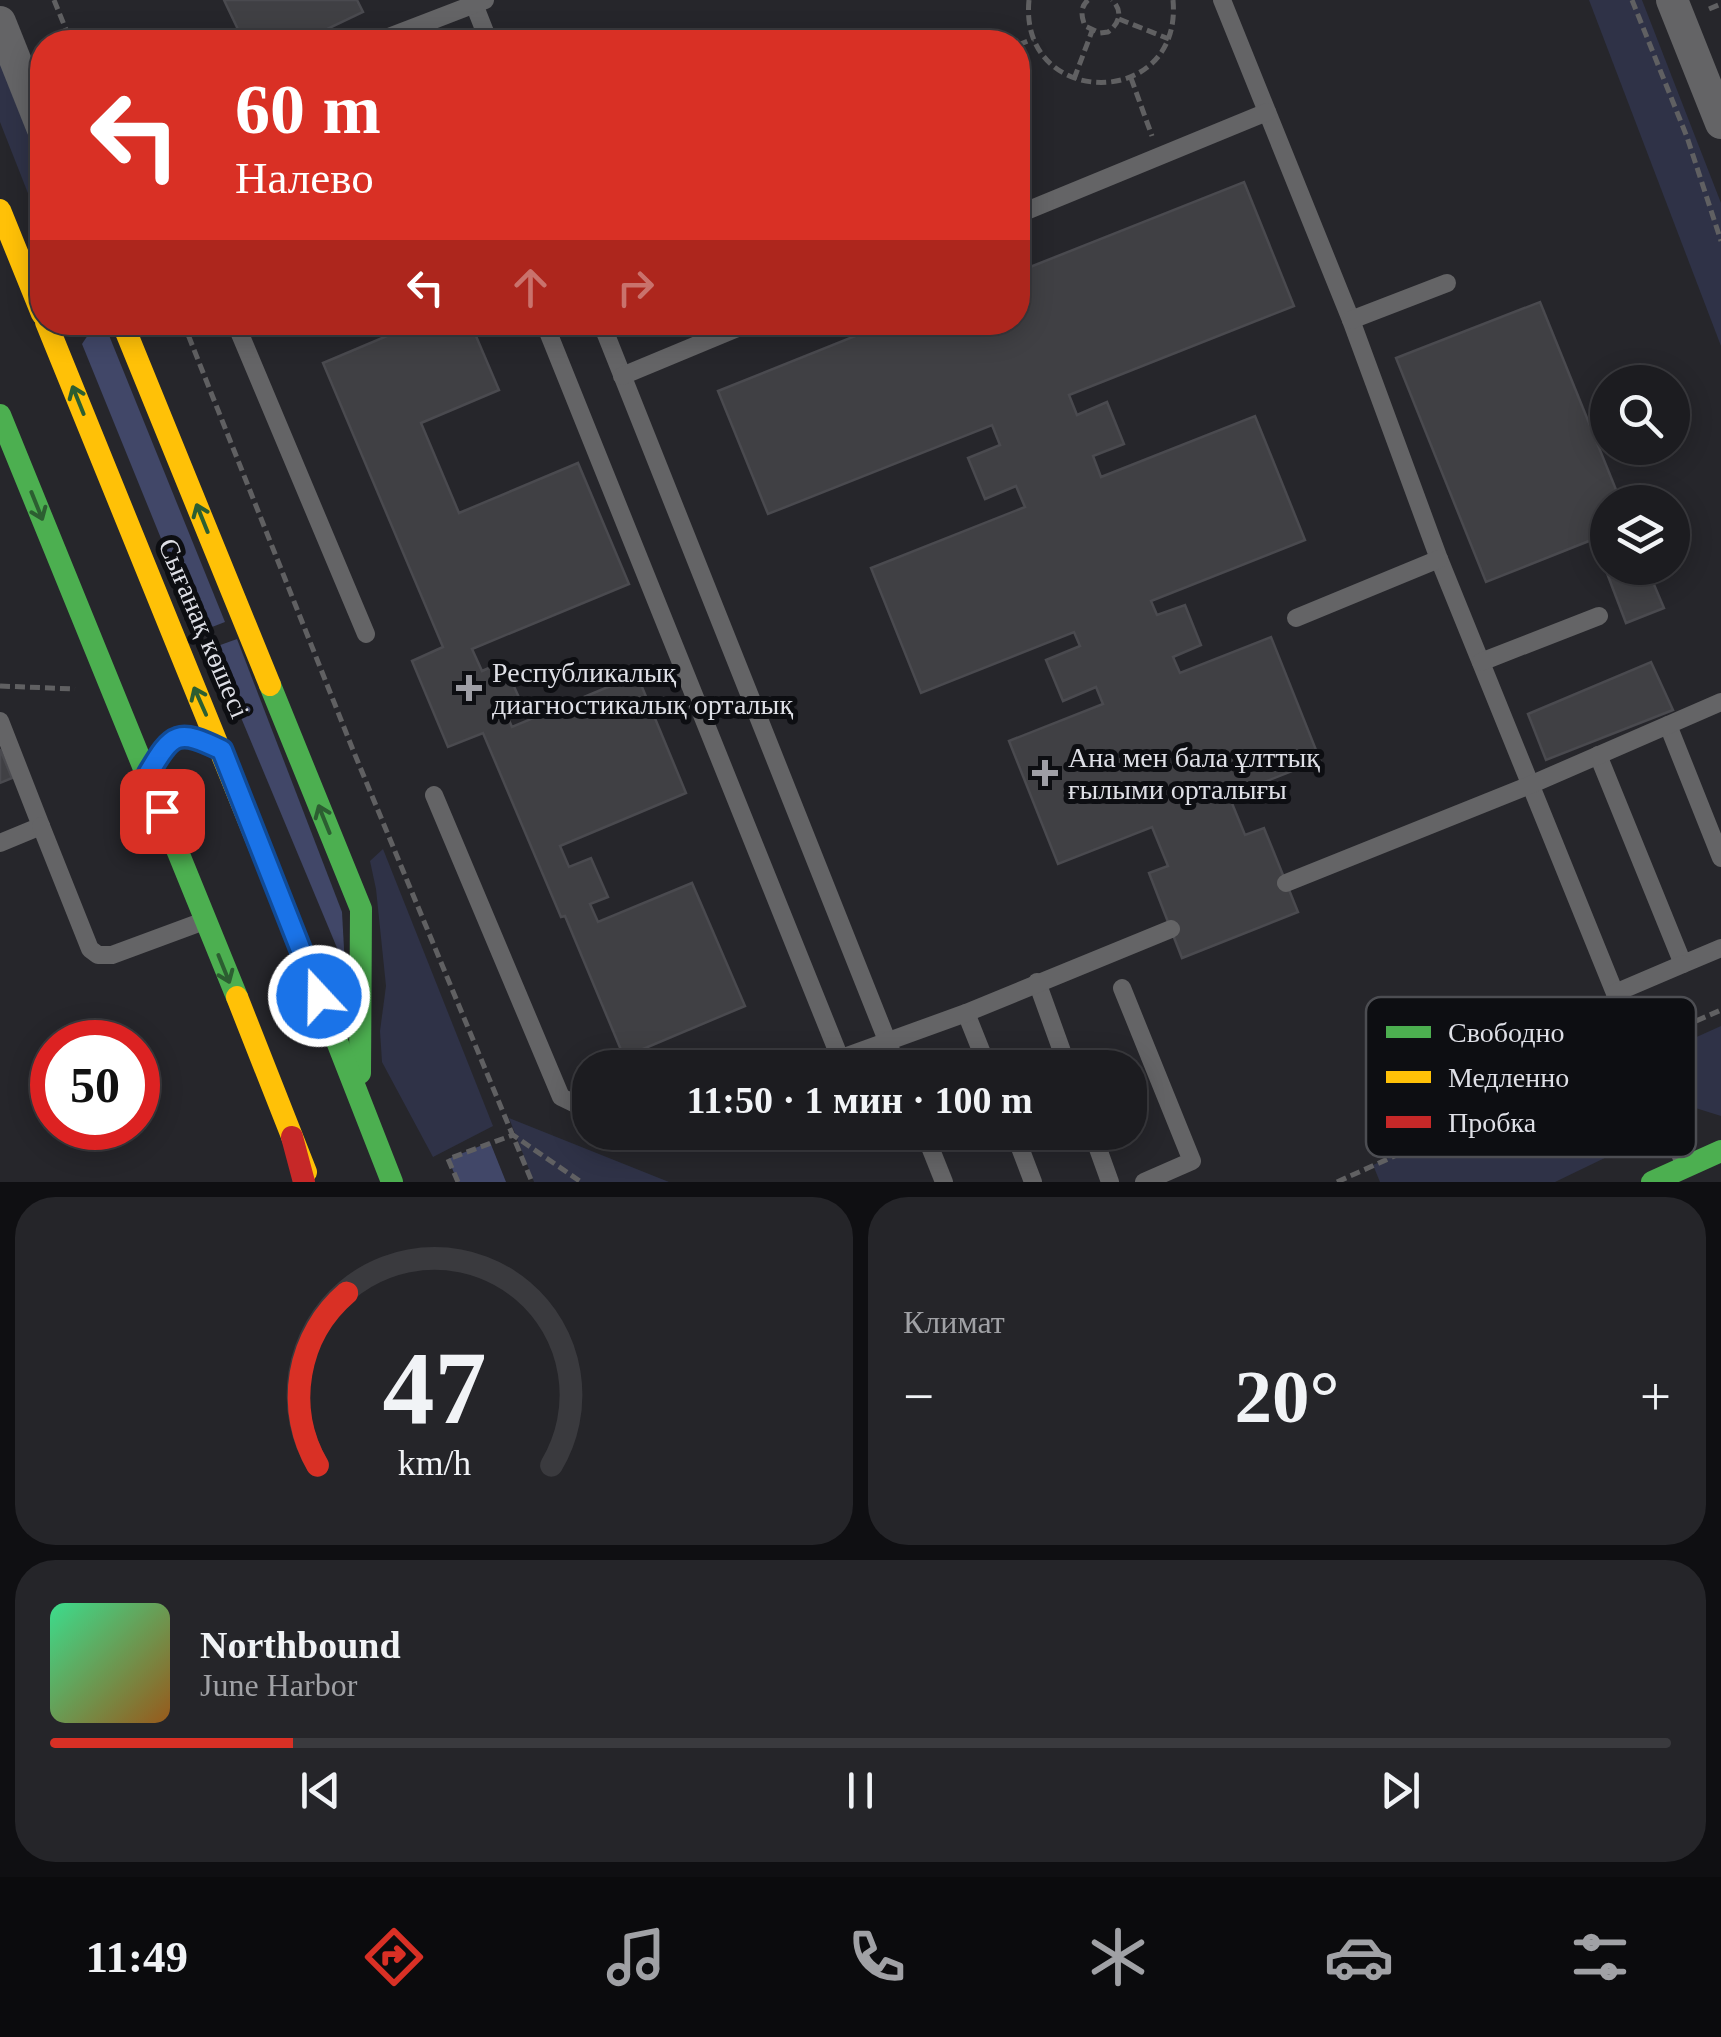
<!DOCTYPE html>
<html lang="ru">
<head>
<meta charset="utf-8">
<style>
	:root { --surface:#1c1c20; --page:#252529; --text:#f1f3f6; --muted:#a0a1a5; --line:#3a3a3e; --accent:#d93025 }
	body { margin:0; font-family:"Times New Roman",serif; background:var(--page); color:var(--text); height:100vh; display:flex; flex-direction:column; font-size:38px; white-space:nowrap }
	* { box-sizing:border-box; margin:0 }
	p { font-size:32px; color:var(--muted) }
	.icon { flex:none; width:55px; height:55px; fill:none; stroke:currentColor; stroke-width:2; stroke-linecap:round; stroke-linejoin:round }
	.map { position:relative; height:1182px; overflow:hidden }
	.sheet { display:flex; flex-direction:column; gap:15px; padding:15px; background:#0f0f12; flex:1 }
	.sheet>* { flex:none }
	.top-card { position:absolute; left:30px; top:30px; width:1000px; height:305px; border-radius:40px; box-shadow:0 5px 25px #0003,0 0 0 2px var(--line); background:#d93025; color:#fff; overflow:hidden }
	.fabs { position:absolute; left:1590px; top:365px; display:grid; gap:20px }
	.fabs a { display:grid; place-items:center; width:100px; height:100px; border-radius:50%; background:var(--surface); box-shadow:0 5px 25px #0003,0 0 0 2px var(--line); font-size:50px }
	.speed { position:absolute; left:30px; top:1020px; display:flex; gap:20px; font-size:50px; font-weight:700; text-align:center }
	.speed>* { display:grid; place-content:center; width:130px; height:130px; border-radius:50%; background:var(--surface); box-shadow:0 5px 25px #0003,0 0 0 2px var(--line); line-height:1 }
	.speed .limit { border:15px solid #d22; background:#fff; color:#111 }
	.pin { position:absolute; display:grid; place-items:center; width:85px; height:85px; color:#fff; margin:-42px; border-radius:20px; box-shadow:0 5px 15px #0006 }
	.me { position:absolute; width:110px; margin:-55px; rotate:339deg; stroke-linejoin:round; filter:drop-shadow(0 0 8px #0008) }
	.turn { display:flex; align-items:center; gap:35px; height:210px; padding:0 40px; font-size:45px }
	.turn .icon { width:130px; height:130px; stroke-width:2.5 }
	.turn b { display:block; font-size:70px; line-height:85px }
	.lanes { display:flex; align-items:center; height:95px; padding:0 40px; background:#0003; justify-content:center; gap:50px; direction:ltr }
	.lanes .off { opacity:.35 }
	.big { font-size:75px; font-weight:600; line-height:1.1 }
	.sheet .widget { flex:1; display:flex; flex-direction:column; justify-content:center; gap:15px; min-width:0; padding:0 35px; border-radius:40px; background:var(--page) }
	.sheet .dial { align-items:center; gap:0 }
	.dial svg { height:260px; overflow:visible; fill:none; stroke:var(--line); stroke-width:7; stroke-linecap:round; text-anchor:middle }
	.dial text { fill:var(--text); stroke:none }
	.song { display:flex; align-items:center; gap:30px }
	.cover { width:120px; height:120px; border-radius:15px; background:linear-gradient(135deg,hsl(150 70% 55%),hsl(30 70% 35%)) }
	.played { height:10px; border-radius:5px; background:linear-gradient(90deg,var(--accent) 15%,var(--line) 15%) }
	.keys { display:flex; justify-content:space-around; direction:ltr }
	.heat { display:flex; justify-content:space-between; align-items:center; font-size:55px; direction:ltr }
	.sheet .tiles { flex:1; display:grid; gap:15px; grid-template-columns:1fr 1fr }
	.widget:last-child { grid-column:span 2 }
	.trip { position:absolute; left:572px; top:1050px; width:575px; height:100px; border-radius:40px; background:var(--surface); box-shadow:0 5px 25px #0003,0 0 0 2px var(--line); font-weight:600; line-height:100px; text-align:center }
	.menu { display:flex; height:160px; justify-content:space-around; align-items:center; background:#0b0b0d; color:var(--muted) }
	.menu .icon { width:70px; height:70px }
	.menu .on { color:var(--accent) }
	.menu b { font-size:45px; color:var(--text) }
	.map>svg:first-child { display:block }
</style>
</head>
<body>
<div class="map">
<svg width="1721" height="1182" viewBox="0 0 1721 1182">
	<rect width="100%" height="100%" fill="#26262b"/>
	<!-- green -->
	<g fill="#2f3247">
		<polygon points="1589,0 1642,0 1721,203 1721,346"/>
		<polygon points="0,50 42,155 42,229 0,122"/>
		<polygon points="383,849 493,1126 433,1157 382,1062 380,1031 386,986 376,889 370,861"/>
		<polygon points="1721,1026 1721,1116 1686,1105 1661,1053"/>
		<polygon points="1618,1055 1636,1107 1613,1154 1555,1182 1380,1182 1373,1165"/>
		<polygon points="509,1118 669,1182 534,1182"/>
	</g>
	<!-- forest -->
	<g fill="#414768">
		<polygon points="96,323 104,323 225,622 199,632 82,344"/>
		<polygon points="237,639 342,912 345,967 212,648"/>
		<polygon points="490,1142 506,1182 458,1182 448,1159"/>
	</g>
	<!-- building -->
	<g fill="#404044" stroke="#4a4a4f" stroke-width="2.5">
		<polygon points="224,0 357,0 363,12 300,42 244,42"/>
		<polygon points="1244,182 1294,306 1069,395 1077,415 1107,402 1124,444 1093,456 1101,477 1255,416 1305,540 1151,601 1157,615 1185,605 1201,645 1173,657 1180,673 1271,637 1320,760 1229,796 1245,835 1264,828 1298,912 1182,958 1149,873 1168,866 1152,827 1058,864 1009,741 1103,704 1096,687 1063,701 1046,660 1080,646 1074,632 921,693 871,568 1025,507 1016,486 985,499 968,458 1000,445 992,425 768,514 718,391 890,322 1018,322 1018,265 1020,271"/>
		<polygon points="1540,302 1621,502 1608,502 1608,568 1647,568 1664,608 1626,623 1594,539 1486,582 1396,358"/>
		<polygon points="420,322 470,322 499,390 421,423 459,513 578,463 629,584 472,649 482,671 503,662 521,702 504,709 512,727 637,675 686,793 560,846 569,867 591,858 608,897 590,904 598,922 692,883 745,1006 624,1057 565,916 561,917 483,733 448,747 412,661 443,647 323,363"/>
		<polygon points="1651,662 1673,710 1546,760 1528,714"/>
		<polygon points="0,749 12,778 0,783"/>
	</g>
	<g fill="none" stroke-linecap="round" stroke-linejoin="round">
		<!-- path -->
		<g stroke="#606062" stroke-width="5" stroke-dasharray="10 5" stroke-linecap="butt">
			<polyline points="54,0 71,42"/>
			<path d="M1029 0C1018 109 1183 111 1173 0"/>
			<path d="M1088 0C1080 7 1081 16 1085 26L1100 33 1108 32C1120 23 1123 11 1112 0"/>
			<polyline points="1632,0 1687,137 1721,241"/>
			<polyline points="1709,9 1721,4"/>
			<polyline points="1119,19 1169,39"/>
			<polyline points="1018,45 1033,39"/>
			<polyline points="1131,78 1152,136"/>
			<polyline points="1074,79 1092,31"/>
			<polyline points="183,322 353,750 532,1182"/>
			<polyline points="0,686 75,689"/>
			<polyline points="1655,1039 1721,1010"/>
			<polyline points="458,1182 448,1159 513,1135 581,1182"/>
			<polyline points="1337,1182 1618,1055"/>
		</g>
		<!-- lane -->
		<g stroke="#646466" stroke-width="18">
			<polyline points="1222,0 1351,320 1439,559 1683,1161"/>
			<polyline points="474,4 489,42"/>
			<polyline points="376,42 485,0"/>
			<polyline points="1019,214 1267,112"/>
			<polyline points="1351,320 1447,283"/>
			<polyline points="235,322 366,634"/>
			<polyline points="544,322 840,1058"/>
			<polyline points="601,322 898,1068"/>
			<polyline points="622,376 752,322"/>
			<polyline points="1296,618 1439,559"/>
			<polyline points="1481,662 1599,616"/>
			<polyline points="0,721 41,826 0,843"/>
			<polyline points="1668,725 1721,858"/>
			<polyline points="1598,755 1683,964 1721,948"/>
			<polyline points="434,795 561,1097 590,1111"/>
			<polyline points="41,826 90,949 98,955 112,955 204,921"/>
			<polyline points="1286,883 1530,785 1721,702"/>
			<polyline points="1037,982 1068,1068"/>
			<polyline points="1122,988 1192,1161 1144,1182"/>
			<polyline points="1615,993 1683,964"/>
			<polyline points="966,1013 988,1068"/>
			<polyline points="814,1068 966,1013 1171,929"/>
			<polyline points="636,1132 642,1132"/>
			<polyline points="924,1132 944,1182"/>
			<polyline points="1014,1132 1033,1182"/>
			<polyline points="1092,1132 1110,1182"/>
		</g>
		<!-- street -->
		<g stroke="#646466" stroke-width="32">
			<polyline points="1672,0 1721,123"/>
			<polyline points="0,22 42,127"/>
		</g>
		<!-- fast -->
		<g stroke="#4caf50" stroke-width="22">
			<polyline points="0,415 237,997"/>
			<polyline points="270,685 361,909 360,1073"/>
			<polyline points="302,952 392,1182"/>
			<polyline points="1652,1182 1721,1151"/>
		</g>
		<!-- slow -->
		<g stroke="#ffc107" stroke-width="22">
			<polyline points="0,210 42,314"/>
			<polyline points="46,322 302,952"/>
			<polyline points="122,322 270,685"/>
			<polyline points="237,997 306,1172"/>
		</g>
		<!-- jam -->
		<polyline stroke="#c62828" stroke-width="22" points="292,1137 304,1182"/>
	</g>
	<!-- one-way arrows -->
	<defs><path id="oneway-shaft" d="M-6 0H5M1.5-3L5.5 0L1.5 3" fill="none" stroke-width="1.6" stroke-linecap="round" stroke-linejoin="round" transform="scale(2.5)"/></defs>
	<g stroke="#2c5e31">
		<use href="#oneway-shaft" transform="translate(78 400) rotate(-112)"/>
		<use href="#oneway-shaft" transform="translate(37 506) rotate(68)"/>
		<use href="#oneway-shaft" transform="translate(202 518) rotate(-112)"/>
		<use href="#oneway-shaft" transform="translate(200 701) rotate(-114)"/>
		<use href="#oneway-shaft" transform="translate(324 819) rotate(-112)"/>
		<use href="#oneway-shaft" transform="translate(224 969) rotate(68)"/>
	</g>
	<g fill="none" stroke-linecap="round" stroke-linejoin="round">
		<defs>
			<path id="route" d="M162 811 148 774C173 731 178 729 222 750L319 996"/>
		</defs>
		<!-- route casing -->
		<use href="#route" stroke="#114b97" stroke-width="25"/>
		<!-- route -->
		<use href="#route" stroke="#1a73e8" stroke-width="18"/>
	</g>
	<!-- markers -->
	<g fill="#9e9ea5" stroke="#0d0e12" stroke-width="4">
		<path d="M464 673h10v10h10v10h-10v10h-10v-10h-10v-10h10z"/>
		<path d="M1040 758h10v10h10v10h-10v10h-10v-10h-10v-10h10z"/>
	</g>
	<g text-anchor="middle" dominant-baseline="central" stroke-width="10" stroke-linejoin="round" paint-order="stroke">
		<!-- street labels -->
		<g font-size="28" fill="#dedfe6" stroke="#0d0e12">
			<text transform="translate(204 628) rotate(67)">Сығанақ көшесі</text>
		</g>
		<!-- poi labels -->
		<g font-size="28" fill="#dedfe6" stroke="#0d0e12" text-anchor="start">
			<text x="492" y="672">Республикалық<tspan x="492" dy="32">диагностикалық орталық</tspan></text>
			<text x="1068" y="757">Ана мен бала ұлттық<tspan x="1068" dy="32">ғылыми орталығы</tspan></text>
		</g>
	</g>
	<!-- legend -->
	<rect x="1366" y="997" width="330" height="160" rx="15" fill="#0d0e12" stroke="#4c4d52" stroke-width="2.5"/>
	<rect x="1386" y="1026" width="45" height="12" fill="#4caf50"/>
	<rect x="1386" y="1071" width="45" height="12" fill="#ffc107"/>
	<rect x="1386" y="1116" width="45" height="12" fill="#c62828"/>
	<g font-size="28" fill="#dedfe6">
		<text x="1448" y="1042">Свободно</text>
		<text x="1448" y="1087">Медленно</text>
		<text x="1448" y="1132">Пробка</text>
	</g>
</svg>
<div class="fabs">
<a><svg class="icon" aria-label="search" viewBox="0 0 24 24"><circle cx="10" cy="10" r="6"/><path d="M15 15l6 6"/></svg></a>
<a><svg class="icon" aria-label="layers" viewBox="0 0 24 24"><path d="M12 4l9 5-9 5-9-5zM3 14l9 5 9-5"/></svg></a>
</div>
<div class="speed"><div class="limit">50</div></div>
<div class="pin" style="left:162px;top:811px;background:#d93025"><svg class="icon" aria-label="arrive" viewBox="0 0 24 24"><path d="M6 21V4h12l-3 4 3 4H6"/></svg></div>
<svg class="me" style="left:319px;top:996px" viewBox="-20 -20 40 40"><circle r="17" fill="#1a73e8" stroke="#fff" stroke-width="3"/><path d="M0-11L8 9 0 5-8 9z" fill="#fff"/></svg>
<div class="trip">11:50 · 1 мин · 100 m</div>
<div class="top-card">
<div class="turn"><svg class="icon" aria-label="left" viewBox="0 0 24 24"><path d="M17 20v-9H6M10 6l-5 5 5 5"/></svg><div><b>60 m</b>Налево</div></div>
<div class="lanes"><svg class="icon" aria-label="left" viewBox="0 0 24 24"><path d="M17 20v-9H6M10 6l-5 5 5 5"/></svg><svg class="icon off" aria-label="ahead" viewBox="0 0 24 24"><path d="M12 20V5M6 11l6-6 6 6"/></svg><svg class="icon off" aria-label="right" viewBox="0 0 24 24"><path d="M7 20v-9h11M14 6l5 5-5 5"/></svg></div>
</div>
</div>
<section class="sheet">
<div class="tiles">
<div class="widget dial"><svg viewBox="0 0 100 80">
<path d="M14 69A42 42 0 1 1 86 69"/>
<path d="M14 69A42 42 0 0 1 23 16" stroke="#d93025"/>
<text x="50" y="56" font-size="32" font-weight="700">47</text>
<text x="50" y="72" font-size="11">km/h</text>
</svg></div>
<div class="widget"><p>Климат</p>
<div class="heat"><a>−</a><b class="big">20°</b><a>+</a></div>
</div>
<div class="widget">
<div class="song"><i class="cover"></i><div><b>Northbound</b><p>June Harbor</p></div></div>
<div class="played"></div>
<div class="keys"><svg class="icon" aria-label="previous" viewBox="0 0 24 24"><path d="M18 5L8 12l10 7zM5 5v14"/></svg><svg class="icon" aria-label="pause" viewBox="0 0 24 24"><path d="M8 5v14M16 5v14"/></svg><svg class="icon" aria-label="next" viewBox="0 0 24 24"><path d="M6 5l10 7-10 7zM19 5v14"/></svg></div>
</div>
</div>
</section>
<nav class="menu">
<b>11:49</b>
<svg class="icon on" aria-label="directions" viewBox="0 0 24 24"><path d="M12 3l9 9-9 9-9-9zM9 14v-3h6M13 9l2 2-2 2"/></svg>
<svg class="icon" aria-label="music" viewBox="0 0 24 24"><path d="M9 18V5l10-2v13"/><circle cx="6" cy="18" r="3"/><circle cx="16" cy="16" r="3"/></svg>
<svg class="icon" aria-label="phone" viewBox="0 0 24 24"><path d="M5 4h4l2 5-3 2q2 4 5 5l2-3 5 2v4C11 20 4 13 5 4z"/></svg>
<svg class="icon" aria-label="climate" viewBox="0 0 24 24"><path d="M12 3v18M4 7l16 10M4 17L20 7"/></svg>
<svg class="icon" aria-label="car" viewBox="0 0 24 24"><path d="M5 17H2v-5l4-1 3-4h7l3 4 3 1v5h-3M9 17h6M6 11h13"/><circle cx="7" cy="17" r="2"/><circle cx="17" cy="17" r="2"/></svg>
<svg class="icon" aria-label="filters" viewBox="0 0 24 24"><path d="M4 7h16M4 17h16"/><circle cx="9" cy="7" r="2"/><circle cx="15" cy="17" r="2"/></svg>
</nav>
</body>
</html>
